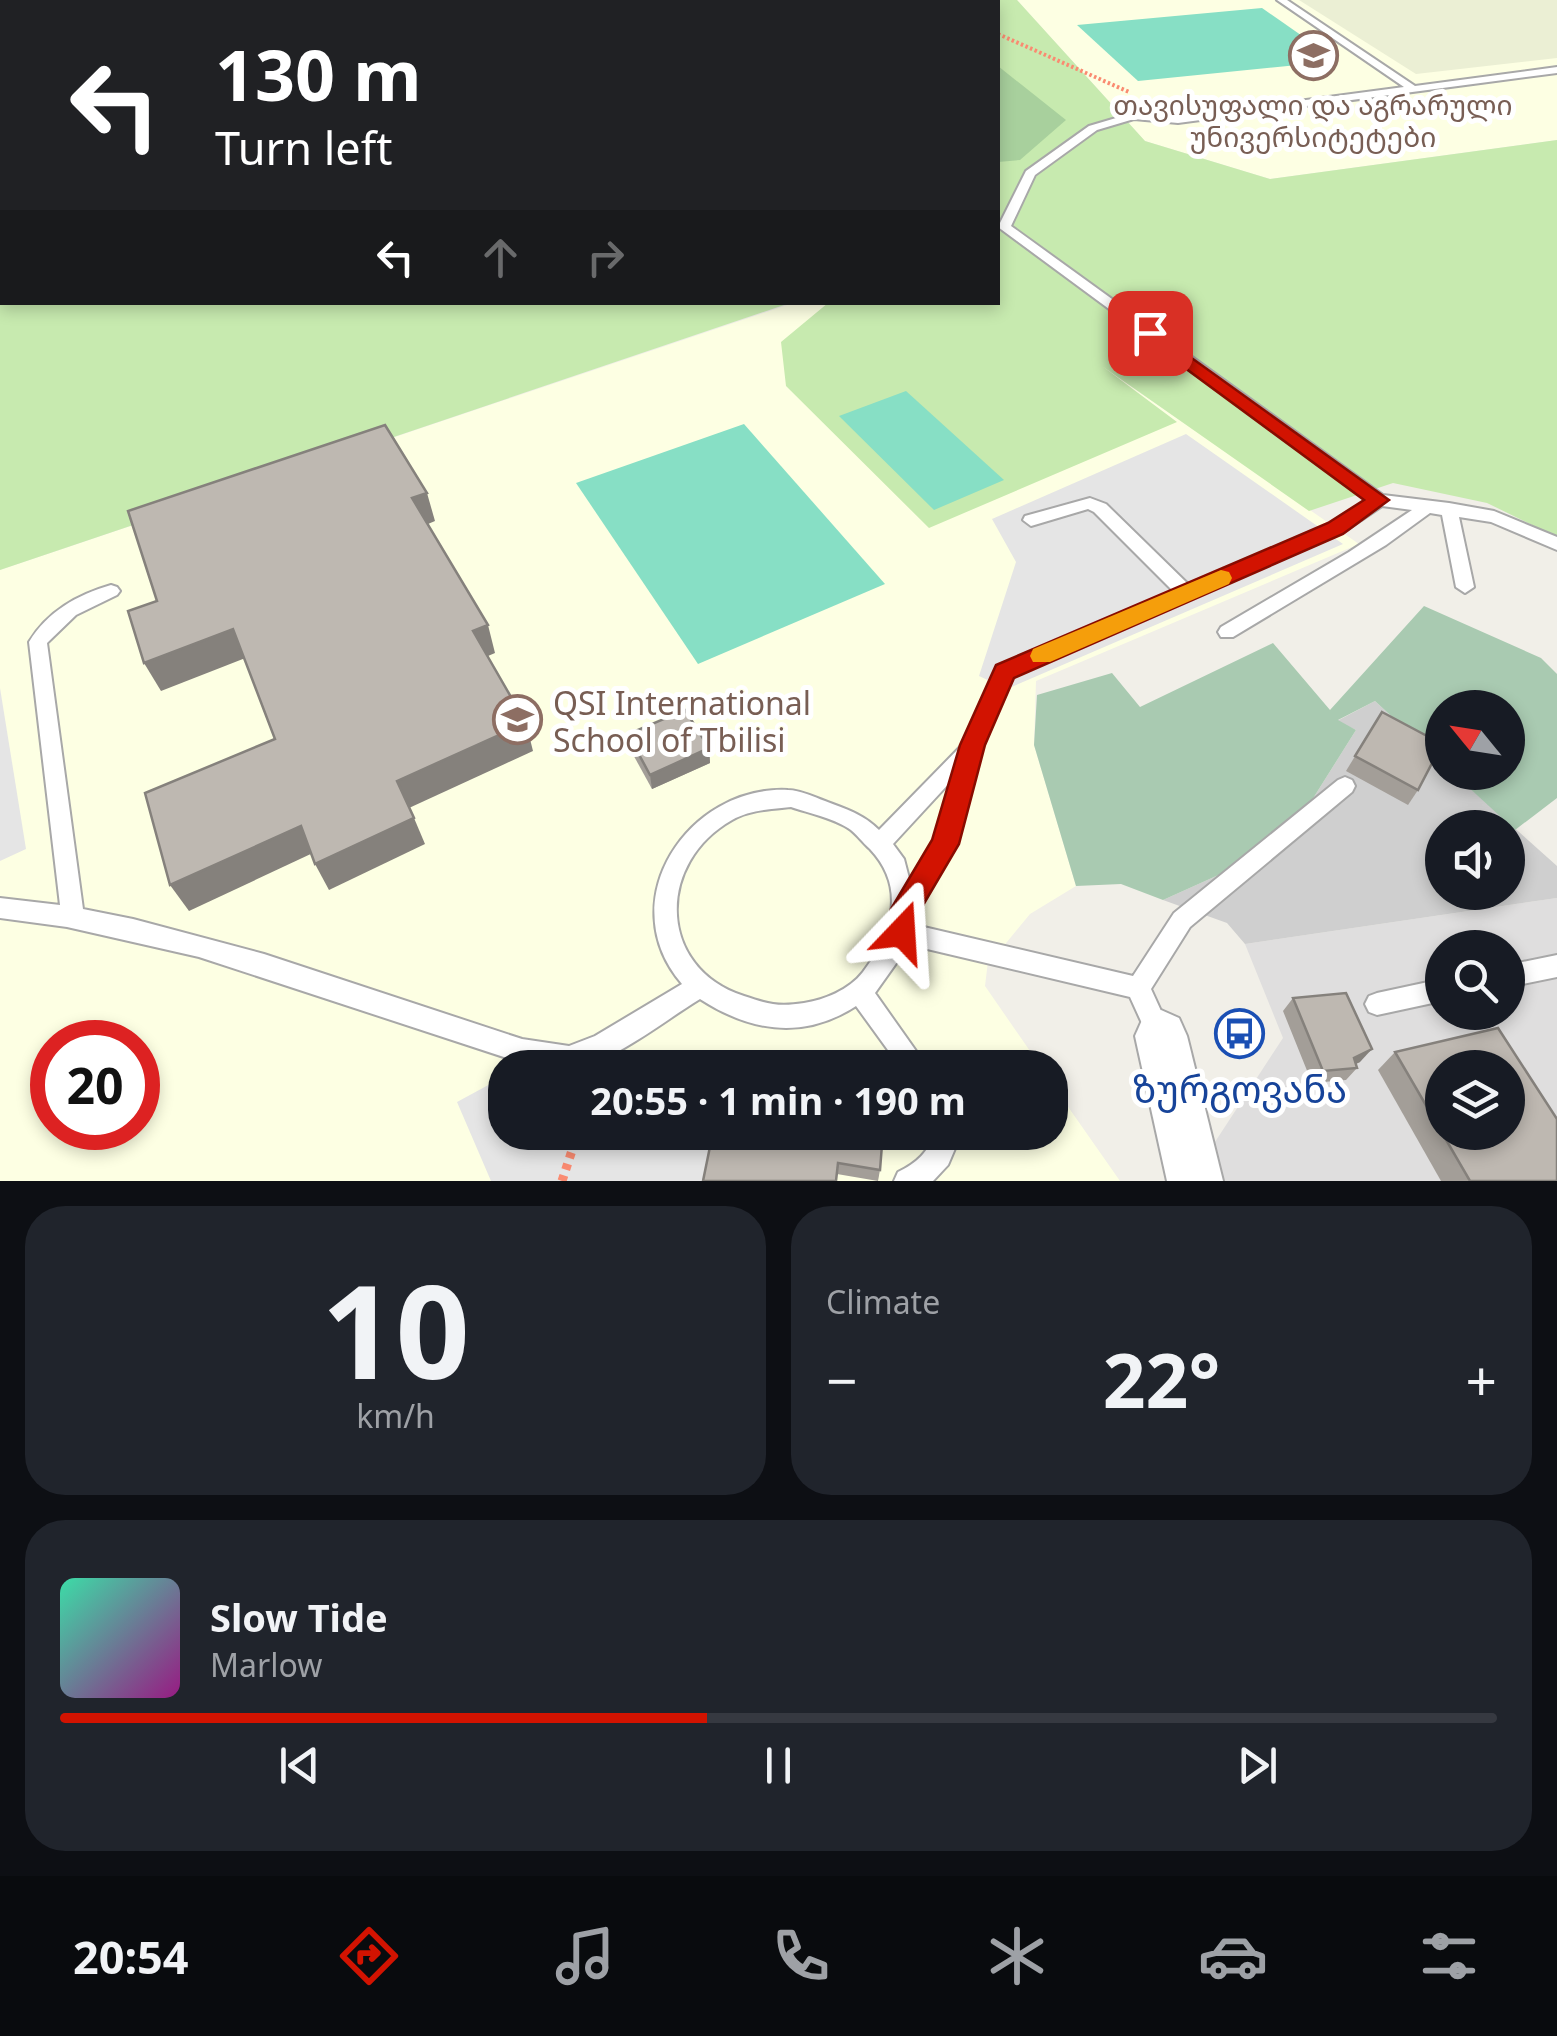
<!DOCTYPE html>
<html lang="en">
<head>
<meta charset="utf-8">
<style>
	:root { --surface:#171b24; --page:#20242c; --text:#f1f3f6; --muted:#9ea1a6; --line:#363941; --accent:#d21301 }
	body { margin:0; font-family:"Noto Sans","Noto Sans Georgian",sans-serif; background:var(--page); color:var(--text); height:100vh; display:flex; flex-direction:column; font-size:38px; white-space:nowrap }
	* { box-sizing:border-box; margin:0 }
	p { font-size:32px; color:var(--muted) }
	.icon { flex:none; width:55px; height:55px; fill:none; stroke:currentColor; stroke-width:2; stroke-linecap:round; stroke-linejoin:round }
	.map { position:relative; height:1181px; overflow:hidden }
	.sheet { display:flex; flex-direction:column; gap:25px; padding:25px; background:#0d0f14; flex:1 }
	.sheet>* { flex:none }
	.banner { position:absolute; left:0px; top:0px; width:1000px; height:305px; box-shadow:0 5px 15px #0003; background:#202124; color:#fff; overflow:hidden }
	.needle { width:65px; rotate:300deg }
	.controls { position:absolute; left:1425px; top:690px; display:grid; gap:20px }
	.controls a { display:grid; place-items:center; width:100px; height:100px; border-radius:50%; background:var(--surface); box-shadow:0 5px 15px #0003; font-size:50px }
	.speed { position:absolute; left:30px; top:1020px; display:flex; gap:20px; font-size:50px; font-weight:700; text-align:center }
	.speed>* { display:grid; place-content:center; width:130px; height:130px; border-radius:50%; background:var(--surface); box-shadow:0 5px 15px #0003; line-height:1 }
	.speed .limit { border:15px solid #d22; background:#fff; color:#111 }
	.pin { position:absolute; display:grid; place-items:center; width:85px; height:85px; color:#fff; margin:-42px; border-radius:20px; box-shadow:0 5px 15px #0006 }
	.me { position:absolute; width:110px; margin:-55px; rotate:20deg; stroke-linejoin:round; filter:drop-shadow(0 0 8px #0008) }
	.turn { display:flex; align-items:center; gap:35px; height:210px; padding:0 50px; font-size:45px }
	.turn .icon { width:130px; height:130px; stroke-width:2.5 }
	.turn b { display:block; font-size:70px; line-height:85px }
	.lanes { display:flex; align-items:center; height:95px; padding:0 50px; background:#0003; justify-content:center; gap:50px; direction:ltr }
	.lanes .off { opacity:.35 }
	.big { font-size:75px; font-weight:700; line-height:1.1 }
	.sheet .tile { flex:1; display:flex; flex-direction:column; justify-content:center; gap:15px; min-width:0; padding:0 35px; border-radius:40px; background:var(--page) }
	.sheet .dial { align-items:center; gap:0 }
	.dial b { font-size:130px; line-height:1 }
	.song { display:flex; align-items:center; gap:30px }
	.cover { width:120px; height:120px; border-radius:15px; background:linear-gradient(135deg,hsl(160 70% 55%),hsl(310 70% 35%)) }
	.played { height:10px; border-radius:5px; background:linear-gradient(90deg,var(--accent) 45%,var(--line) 45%) }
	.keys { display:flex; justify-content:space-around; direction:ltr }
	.heat { display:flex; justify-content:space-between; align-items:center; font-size:55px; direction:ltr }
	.sheet .tiles { flex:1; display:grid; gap:25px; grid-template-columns:1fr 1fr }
	.tile:last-child { grid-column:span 2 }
	.trip { position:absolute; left:488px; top:1050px; width:580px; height:100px; border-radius:40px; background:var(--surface); box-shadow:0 5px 15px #0003; font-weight:700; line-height:100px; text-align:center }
	.dock { display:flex; height:160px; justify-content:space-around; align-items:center; background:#090b0e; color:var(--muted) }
	.dock .icon { width:70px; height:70px }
	.dock .on { color:var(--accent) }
	.dock b { font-size:45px; color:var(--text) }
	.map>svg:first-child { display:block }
</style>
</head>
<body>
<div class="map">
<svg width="1557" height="1181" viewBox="0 0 1557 1181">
	<rect width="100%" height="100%" fill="#f1efe8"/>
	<!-- residential -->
	<path fill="#dfdede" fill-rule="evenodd" d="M1557 898V1181H1222L1213 1145 1283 1038 1245 944ZM1442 948H1508V1012H1442ZM1442 1068H1508V1132H1442Z"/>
	<!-- education -->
	<g fill="#fdffe3" fill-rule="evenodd">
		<polygon points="1017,0 1557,0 1557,140 1270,179 1145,141"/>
		<path d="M998 294 1359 544 1036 681 1034 745 1076 886 1030 914 1002 948 989 953 985 986 1041 1067 505 1068V1132H1050V1081L1120 1181H0V570L793 303 998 302ZM52 1042H138V1128H52Z"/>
	</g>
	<!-- religious -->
	<path fill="#cfcfcf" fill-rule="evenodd" d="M1375 701 1442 763V772L1453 773 1557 866V898L1245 944 1227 923 1163 900 1234 868 1312 800 1356 730 1337 721ZM1442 828H1508V892H1442Z"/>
	<!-- farmland -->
	<polygon fill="#ebefd4" points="1299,0 1557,0 1557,58 1416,74"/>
	<!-- grass -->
	<polygon fill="#c7eaaf" points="0,0 1017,0 1145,141 1270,179 1557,140 1557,537 1487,503 1393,483 1309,511 1102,366 1177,422 929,528 786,386 781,342 828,303 998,302 998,2 2,2 2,302 790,303 0,570"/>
	<!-- forest -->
	<polygon fill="#a8d09d" points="998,66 1066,120 1020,160 998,162"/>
	<!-- cemetery -->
	<polygon fill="#a9cab1" points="1424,606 1541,658 1557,674 1557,798 1515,830 1453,773 1508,772 1508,708 1442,708 1442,763 1375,701 1338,720 1356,730 1312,800 1234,868 1163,900 1121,884 1076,886 1034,745 1037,695 1112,673 1140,707 1273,643 1330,710"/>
	<!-- pitch -->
	<g fill="#87dfc5">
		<polygon points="1262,8 1338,61 1138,81 1077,25"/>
		<polygon points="906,391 1004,480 934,510 839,416"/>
		<polygon points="744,424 885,584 698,664 576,483"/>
	</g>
	<!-- parking -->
	<g fill="#e5e5e5">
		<polygon points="1186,434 1343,544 1007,689 979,676 1016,562 992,519"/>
		<polygon points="0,688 26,849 0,861"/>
		<polygon points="505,1076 505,1132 717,1133 707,1181 491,1181 457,1102"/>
	</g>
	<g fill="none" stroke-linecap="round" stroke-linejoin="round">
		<defs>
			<g id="lane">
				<path d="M1277 0H1287L1415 86 1557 67V73L1178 123 1134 119 1097 130 1035 175 1011 226 1383 495 1449 503 1494 511 1557 537V550L1491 522 1459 517 1474 587 1465 593 1456 587 1442 515 1430 513 1386 545 1233 637H1221L1218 632 1221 627 1349 552 1412 510 1382 506 1342 533 1012 677 983 745 956 844 911 924 1133 976 1174 913 1338 780 1345 777 1352 780 1355 786 1352 792 1190 927 1151 989 1172 1035 1169 1043 1160 1047 1151 1043 1130 997 906 944 902 955 875 993 928 1068H901L856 1006C804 1040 751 1032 700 999 665 1020 617 1060 577 1067 559 1071 539 1066 522 1063L199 957 67 927 0 918V898L60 905 29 642C48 611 77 595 111 585L117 587 120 591 117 595 76 615 47 643 83 909 133 919 264 954 522 1039 569 1046 595 1036 682 984C611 902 688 785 788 790 800 790 814 797 825 801 846 809 863 814 879 830L964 743 998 667 1174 592 1094 512 1088 509 1031 526 1023 520 1025 516 1090 498 1106 504 1189 585 1330 525 1368 500 998 227 1026 171 1089 126 1133 113 1178 117 1404 87ZM953 779 935 841 910 882 904 859 893 844ZM791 807C809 813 832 818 848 828 856 833 863 843 870 849 907 888 892 934 863 972 849 990 824 1000 804 1003 778 1007 768 1004 744 996 657 968 656 863 732 820 749 810 771 809 791 807Z"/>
				<polygon points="1557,955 1557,977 1508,987 1508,965"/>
				<polygon points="1442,979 1442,1001 1377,1015 1369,1012 1365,1004 1369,996 1377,993"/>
				<path d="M936 1132H962L948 1165 933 1181H894L898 1172C917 1163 928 1152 936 1132Z"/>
			</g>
			<polygon id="street" points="1161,1010 1179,1018 1187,1036 1223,1181 1167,1181 1135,1036 1143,1018"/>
		</defs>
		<!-- lane casing -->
		<use href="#lane" stroke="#a8a8a8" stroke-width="4"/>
		<!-- street casing -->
		<use href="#street" stroke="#a8a8a8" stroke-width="4"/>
		<!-- path-far1 -->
		<g stroke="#fa8b71" stroke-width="4" stroke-dasharray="2.5 2.5" stroke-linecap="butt">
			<polyline points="919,0 925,2"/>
			<polyline points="998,34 1129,92"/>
		</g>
		<!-- path -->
		<polyline stroke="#fa8b71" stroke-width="9" stroke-dasharray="6 6" stroke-linecap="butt" points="562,1181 578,1132"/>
		<!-- lane -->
		<use href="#lane" fill="#fff" fill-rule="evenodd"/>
		<!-- street -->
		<use href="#street" fill="#fff" fill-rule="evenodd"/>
	</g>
	<!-- wall -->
	<g fill="#a39e98">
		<polygon points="1382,712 1418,790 1408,805 1346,771"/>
		<polygon points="628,734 709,748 710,763 652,789 630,749"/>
		<polygon points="1293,998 1360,1062 1356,1064 1357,1068 1346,1080 1312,1083 1283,1011"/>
		<polygon points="1395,1052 1557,1181 1441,1181 1378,1070"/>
		<polygon points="713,1132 880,1170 878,1181 837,1174"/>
	</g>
	<!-- shaded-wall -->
	<g fill="#85817c">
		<polygon points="427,493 435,521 421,527 412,498"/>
		<polygon points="488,625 495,653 481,659 473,631"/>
		<polygon points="233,629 248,657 161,691 144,663"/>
		<polygon points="526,723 533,751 409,808 397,781"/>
		<polygon points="709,748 710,763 652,789 650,775"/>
		<polygon points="414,818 425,844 329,890 315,864"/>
		<polygon points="301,826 315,852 189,911 170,885"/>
		<polygon points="1372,1049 1360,1062 1342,1070 1354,1058"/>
	</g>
	<!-- building -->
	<g fill="#beb8b1" stroke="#85817c" stroke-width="2.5" fill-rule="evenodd">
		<polygon points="385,425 427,493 412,498 488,625 473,631 526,723 397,781 414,818 315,864 301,826 170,885 145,793 275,739 233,629 144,663 128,611 157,601 128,511"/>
		<polygon points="685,710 709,748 650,775 628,734"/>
		<polygon points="1382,712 1442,744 1418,790 1355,756"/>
		<polygon points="1346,993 1372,1049 1354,1058 1357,1068 1323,1071 1293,998"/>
		<path d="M1498 1028 1557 1119V1181H1470L1395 1052ZM1442 1068H1508V1132H1442Z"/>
		<polygon points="713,1132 883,1132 880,1170 838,1163 836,1181 703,1181"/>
	</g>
	<!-- route -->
	<polygon fill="#d21301" stroke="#880c01" stroke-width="2.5" points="1150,328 1389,500 1343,534 1014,678 985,745 959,844 919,912 913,942 902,946 892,942 888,932 891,909 932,840 960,745 996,665 1328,523 1364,500 1143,337 1143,329"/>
	<!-- slow -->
	<polygon fill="#f59e0b" points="1221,570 1229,572 1232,578 1229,584 1050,662 1033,662 1030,656 1033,649"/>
	<!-- icons -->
	<defs>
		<symbol id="university-ring" viewBox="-11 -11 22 22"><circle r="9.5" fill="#fff" stroke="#8d6e63" stroke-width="1.5"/><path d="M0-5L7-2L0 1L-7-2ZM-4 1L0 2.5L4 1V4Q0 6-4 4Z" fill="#8d6e63"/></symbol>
		<symbol id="school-ring" viewBox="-11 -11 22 22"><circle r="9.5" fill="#fff" stroke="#8d6e63" stroke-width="1.5"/><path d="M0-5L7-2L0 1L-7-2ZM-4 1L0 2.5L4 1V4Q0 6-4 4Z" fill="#8d6e63"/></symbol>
		<symbol id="bus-ring" viewBox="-11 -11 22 22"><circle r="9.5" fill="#fff" stroke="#1a4fb4" stroke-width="1.5"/><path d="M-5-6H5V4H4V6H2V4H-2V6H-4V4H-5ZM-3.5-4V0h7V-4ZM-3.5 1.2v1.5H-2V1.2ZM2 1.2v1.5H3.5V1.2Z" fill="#1a4fb4"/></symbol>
	</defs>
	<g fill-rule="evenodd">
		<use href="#university-ring" x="1286" y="28" width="55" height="55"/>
		<use href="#school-ring" x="490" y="692" width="55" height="55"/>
		<use href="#bus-ring" x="1212" y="1006" width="55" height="55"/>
	</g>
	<g text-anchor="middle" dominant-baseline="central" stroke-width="10" stroke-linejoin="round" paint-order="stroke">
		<!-- far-education labels -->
		<g font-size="28" fill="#785e54" stroke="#fff">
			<text x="1313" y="104">თავისუფალი და აგრარული<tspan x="1313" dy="32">უნივერსიტეტები</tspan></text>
		</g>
		<!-- education labels -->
		<g font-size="32" fill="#785e54" stroke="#fff" text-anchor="start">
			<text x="553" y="702">QSI International<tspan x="553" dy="37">School of Tbilisi</tspan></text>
		</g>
		<!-- near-transit labels -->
		<g font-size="38" fill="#164399" stroke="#fff">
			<text x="1240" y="1088">ზურგოვანა</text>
		</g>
	</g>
</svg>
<div class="controls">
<a><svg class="needle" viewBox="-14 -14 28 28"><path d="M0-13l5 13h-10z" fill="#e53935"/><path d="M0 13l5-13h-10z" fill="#9ea1a6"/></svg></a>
<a><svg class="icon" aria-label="sound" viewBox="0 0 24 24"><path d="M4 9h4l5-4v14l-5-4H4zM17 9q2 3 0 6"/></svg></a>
<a><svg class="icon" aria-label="search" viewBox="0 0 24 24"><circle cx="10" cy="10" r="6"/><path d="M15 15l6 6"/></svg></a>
<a><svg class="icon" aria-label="layers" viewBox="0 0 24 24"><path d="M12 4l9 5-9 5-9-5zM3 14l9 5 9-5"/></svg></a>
</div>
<div class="speed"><div class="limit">20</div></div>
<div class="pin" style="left:1150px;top:333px;background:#d93025"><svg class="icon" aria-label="arrive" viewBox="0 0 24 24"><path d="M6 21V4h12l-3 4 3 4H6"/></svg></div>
<svg class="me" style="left:902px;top:932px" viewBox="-20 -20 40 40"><path d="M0-17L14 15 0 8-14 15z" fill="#d21301" stroke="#fff" stroke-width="4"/></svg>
<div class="trip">20:55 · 1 min · 190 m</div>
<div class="banner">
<div class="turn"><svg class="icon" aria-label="left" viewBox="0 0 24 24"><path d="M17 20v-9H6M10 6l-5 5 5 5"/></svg><div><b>130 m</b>Turn left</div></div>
<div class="lanes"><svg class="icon" aria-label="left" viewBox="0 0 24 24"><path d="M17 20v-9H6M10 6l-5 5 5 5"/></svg><svg class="icon off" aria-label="ahead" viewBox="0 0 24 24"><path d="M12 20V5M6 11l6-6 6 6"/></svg><svg class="icon off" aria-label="right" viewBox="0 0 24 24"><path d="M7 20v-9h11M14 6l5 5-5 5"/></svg></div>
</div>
</div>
<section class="sheet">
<div class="tiles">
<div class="tile dial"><b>10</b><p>km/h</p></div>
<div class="tile"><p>Climate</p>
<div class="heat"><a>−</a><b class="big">22°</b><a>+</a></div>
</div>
<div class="tile">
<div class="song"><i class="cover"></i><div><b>Slow Tide</b><p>Marlow</p></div></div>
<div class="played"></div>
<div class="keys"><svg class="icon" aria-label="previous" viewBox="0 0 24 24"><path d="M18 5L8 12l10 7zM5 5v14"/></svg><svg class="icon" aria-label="pause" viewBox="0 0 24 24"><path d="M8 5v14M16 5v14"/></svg><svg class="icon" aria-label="next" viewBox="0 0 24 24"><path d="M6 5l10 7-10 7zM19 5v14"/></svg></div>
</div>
</div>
</section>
<nav class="dock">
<b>20:54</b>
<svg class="icon on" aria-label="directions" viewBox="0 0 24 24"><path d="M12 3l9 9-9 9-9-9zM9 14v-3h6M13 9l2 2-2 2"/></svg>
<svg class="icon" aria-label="music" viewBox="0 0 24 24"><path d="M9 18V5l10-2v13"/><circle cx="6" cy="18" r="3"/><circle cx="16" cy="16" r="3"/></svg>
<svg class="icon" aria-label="phone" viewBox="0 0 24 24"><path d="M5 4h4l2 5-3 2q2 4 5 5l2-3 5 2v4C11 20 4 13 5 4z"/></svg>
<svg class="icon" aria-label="climate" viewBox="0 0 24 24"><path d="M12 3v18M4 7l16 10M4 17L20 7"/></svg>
<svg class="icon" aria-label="car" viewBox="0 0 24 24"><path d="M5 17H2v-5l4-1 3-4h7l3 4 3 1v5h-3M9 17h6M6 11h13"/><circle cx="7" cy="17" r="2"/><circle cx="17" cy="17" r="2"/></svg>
<svg class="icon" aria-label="filters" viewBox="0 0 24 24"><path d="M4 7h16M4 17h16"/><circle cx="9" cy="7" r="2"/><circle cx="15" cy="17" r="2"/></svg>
</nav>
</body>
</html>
